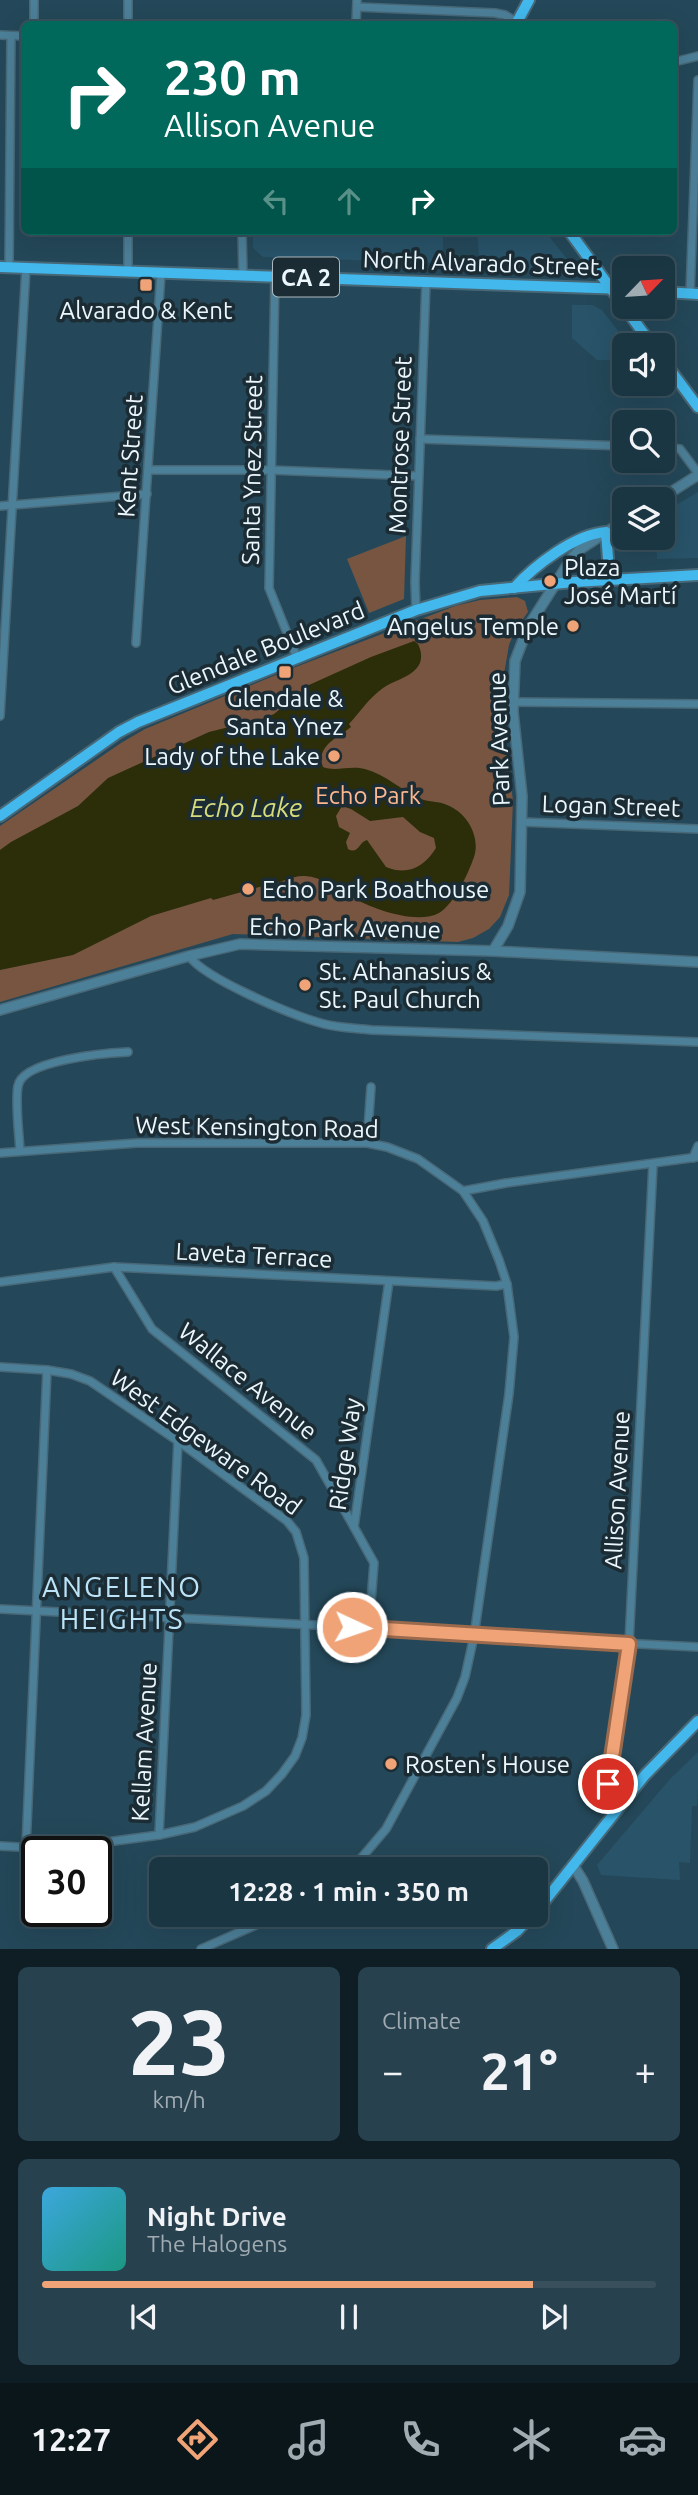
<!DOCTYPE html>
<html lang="en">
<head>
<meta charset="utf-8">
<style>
	:root { --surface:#1b3643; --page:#28414e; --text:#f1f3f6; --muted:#a0abb2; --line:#39505c; --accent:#efa376 }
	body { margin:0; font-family:Ubuntu,sans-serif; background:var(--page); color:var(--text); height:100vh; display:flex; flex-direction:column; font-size:26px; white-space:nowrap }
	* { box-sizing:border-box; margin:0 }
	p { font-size:23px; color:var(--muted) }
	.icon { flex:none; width:38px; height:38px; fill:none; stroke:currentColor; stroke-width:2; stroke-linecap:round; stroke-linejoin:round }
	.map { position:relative; height:1949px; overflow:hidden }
	.panel { display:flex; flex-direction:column; gap:18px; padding:18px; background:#0f1e25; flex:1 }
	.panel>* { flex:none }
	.hud { position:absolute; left:21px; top:21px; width:656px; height:214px; border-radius:10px; box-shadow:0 7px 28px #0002,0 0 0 2px var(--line); background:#00695c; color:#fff; overflow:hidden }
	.needle { width:46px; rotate:65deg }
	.buttons { position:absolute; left:612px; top:256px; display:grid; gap:14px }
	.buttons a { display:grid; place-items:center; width:63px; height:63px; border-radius:10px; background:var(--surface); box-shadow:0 7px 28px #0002,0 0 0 2px var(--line); font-size:35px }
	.speed { position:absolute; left:21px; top:1836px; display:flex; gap:14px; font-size:35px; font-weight:700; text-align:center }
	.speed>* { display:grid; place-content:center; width:91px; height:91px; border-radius:50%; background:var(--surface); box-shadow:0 7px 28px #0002,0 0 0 2px var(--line); line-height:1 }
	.speed .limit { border:4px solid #111; border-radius:10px; background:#fff; color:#111 }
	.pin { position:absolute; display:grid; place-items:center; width:60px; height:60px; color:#fff; margin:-30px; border:4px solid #fff; border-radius:50%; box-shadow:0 2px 7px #0007 }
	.me { position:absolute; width:77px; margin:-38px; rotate:93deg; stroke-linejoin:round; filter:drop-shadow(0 0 5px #0008) }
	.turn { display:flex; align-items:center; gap:24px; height:147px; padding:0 28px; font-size:32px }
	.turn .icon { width:91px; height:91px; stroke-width:2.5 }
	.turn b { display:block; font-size:49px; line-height:60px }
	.lanes { display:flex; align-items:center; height:66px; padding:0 28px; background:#0003; justify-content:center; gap:35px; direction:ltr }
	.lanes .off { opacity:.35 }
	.big { font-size:52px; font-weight:700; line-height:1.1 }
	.panel .tile { flex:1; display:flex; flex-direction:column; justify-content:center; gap:10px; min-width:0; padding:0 24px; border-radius:10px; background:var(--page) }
	.panel .dial { align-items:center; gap:0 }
	.dial b { font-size:91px; line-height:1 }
	.song { display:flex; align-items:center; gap:21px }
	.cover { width:84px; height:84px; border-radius:10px; background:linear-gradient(135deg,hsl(200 70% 55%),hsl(170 70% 35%)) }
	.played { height:7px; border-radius:4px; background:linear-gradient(90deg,var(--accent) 80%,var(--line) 80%) }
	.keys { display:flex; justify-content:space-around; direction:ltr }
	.heat { display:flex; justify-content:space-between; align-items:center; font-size:38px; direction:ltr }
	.panel .tiles { flex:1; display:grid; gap:18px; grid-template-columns:1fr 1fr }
	.tile:last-child { grid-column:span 2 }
	.trip { position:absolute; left:149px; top:1857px; width:399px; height:70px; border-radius:10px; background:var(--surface); box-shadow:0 7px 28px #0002,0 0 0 2px var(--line); font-weight:700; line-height:70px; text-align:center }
	.menu { display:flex; height:112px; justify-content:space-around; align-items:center; background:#0b161b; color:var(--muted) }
	.menu .icon { width:49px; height:49px }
	.menu .current { color:var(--accent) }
	.menu b { font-size:32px; color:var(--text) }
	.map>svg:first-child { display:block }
</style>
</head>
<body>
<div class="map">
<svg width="698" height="1949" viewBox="0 0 698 1949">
	<rect width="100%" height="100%" fill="#244859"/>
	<!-- built -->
	<g fill="#285369">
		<polygon points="253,231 443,231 443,263 263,257 253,248"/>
		<polygon points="477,231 545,231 574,268 571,272 480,268"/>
		<polygon points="572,305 592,305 602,310 629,345 625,345 625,360 597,360 572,338"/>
		<polygon points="698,492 698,558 657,559 656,537 663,537 663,513"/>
		<polygon points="698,1752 698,1789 697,1806 692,1806 690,1863 679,1862 680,1880 601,1875 597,1865 671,1778"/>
	</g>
	<!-- green -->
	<g fill="#775541">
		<polygon points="406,536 404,599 369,613 347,559"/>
		<polygon points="517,597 525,601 528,612 515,630 509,645 503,680 503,724 513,801 509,895 500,917 489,929 473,938 458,942 233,934 0,1002 0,826 121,743 145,729 293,668 455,606 480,600"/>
	</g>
	<!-- water -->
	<path fill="#2c2d09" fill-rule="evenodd" d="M414 641 418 644C422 652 423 662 416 669 408 678 393 681 383 688 369 698 360 712 349 724L351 727C339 737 315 746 323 767 336 772 350 765 365 769 385 774 402 791 421 799 429 802 439 801 447 805 466 812 481 836 474 857 468 874 455 903 439 913 417 925 372 909 352 897 337 889 322 877 305 876 293 875 275 884 264 889L263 886 213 900 211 898 151 916 73 955 0 970V850L11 842 78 806 108 778 209 732 265 718 274 714 309 685 371 657ZM342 806 351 809 370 821 403 817 420 832 434 838 436 848C424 867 408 876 386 867L367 840C359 842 358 855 348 849L346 842 350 833 339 827 336 816Z"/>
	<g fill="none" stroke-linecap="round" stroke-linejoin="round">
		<defs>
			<g id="minor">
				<polyline points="357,7 495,13 505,15 517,22"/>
				<polyline points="34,24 34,0"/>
				<polyline points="128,24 128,0"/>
				<polyline points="356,24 357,0"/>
				<polyline points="0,35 24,36"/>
				<polyline points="674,62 698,56"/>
				<polyline points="128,231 128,272"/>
				<polyline points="242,231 243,276"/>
				<polyline points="9,267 11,36"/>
				<polyline points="275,277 269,588 297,658"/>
				<polyline points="690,294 698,80"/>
				<polyline points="420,439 625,446"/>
				<polyline points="663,447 680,449 698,473"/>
				<polyline points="149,470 270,470 418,476"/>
				<polyline points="0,506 147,494"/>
				<polyline points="416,610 415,582 426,282"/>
				<polyline points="136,643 161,273"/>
				<polyline points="513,702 698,704"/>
				<polyline points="0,716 26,268"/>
				<polyline points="522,822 698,829"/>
				<path d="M189 956C205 979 294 1016 324 1024 339 1028 356 1028 372 1030L698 1042"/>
				<polyline points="367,1143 371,1087"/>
				<path d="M20 1151C19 1133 15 1102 18 1086 22 1060 106 1053 128 1052"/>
				<polyline points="0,1153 137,1143 367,1143 387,1147 418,1159 463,1191 483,1221 499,1260 507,1284 514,1337 509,1394 474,1636 465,1677 457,1698 386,1829 352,1869"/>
				<polyline points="693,1158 698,1146"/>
				<polyline points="463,1191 506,1183 698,1157"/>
				<polyline points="114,1267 152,1329 316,1460 354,1527"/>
				<polyline points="0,1282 114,1267 496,1286 507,1284"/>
				<polyline points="0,1367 47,1370 71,1374 90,1381 178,1441 287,1521 296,1532 304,1558 306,1715 302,1738 295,1756 282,1774 266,1791 243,1806 195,1827 159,1835 55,1849 0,1846"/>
				<polyline points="0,1609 334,1626 463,1635 698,1647"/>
				<polyline points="369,1628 374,1563 354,1527 389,1281"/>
				<polyline points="611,1816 609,1784 629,1644 653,1164"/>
				<polyline points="159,1835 178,1441"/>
				<polyline points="26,1847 47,1370"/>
				<polyline points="201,1949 281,1914"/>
			</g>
			<g id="tertiary">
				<polyline points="660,499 698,475"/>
				<polyline points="493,951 508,926 520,892 522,796 513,712 515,661 528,627 571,559 579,550 625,520"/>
				<polyline points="0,1010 189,956 240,944 493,951 698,962"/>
				<polyline points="573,1865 583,1881 613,1949"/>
			</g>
			<g id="primary">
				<polyline points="516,24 529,0"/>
				<polyline points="569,231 652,345"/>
				<polyline points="0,267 625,289"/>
				<polyline points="663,292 698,294"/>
				<polyline points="663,360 698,407"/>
				<path d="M514 588C534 566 575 534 606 532L609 571 615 579"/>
				<polyline points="0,816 119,732 138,722 416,610 480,591 574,582 698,575"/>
				<polyline points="536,1912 645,1775 698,1721"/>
				<polyline points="492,1949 517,1931 533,1914"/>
			</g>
		</defs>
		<!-- minor casing -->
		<use href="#minor" stroke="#486877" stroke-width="10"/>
		<!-- tertiary casing -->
		<use href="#tertiary" stroke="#486877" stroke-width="12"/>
		<!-- primary casing -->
		<use href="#primary" stroke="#486877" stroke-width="14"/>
		<!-- minor -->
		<use href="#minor" stroke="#4c7f98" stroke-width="7"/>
		<!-- tertiary -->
		<use href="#tertiary" stroke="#4c7f98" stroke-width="9"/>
		<!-- primary -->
		<use href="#primary" stroke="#42b8ec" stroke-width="10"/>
	</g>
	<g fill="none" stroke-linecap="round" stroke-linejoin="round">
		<defs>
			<polyline id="route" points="352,1627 629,1644 608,1784"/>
		</defs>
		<!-- route casing -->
		<use href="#route" stroke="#9b6a4d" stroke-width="18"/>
		<!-- route -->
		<use href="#route" stroke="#efa376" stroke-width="12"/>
	</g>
	<!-- markers -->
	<g fill="#efa376" stroke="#1c2c34" stroke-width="2.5">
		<rect x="139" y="278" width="14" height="14" rx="3.5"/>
		<circle cx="550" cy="581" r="7"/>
		<circle cx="573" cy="626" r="7"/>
		<rect x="278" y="665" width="14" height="14" rx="3.5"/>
		<circle cx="334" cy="756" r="7"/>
		<circle cx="248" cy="889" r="7"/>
		<circle cx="305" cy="985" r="7"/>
		<circle cx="391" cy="1764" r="7"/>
	</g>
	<g text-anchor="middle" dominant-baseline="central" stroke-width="7" stroke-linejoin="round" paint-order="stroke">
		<!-- shield labels -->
		<rect fill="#1c2c34" stroke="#adbac1" stroke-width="2" x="273" y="257.5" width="66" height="39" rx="5"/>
		<g font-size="23" font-weight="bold" fill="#ebf7fd">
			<text x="306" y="277">CA 2</text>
		</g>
		<!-- street labels -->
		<g font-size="24" fill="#ebf7fd" stroke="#1c2c34">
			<text transform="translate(481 263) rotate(2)">North Alvarado Street</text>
			<text transform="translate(400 445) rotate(-88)">Montrose Street</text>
			<text transform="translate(130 456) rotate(-86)">Kent Street</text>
			<text transform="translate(252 470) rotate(-89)">Santa Ynez Street</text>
			<text transform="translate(266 648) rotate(-22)">Glendale Boulevard</text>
			<text transform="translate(499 739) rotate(-92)">Park Avenue</text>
			<text transform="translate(611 806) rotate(2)">Logan Street</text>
			<text transform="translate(345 928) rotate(1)">Echo Park Avenue</text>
			<text transform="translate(257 1127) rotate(1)">West Kensington Road</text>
			<text transform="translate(254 1255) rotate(3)">Laveta Terrace</text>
			<text transform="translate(248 1381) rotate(39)">Wallace Avenue</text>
			<text transform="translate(206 1442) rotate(36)">West Edgeware Road</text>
			<text transform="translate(345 1454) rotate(-82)">Ridge Way</text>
			<text transform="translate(617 1490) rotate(-87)">Allison Avenue</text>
			<text transform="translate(144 1742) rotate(-87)">Kellam Avenue</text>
		</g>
		<!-- poi labels -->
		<g font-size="24" fill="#ebf7fd" stroke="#1c2c34" text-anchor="start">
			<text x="146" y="310" text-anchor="middle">Alvarado &amp; Kent</text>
			<text x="564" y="567">Plaza<tspan x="564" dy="28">José Martí</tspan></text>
			<text x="559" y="626" text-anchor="end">Angelus Temple</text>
			<text x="285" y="698" text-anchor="middle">Glendale &amp;<tspan x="285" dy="28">Santa Ynez</tspan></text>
			<text x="320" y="756" text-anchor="end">Lady of the Lake</text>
			<text x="262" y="889">Echo Park Boathouse</text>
			<text x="319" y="971">St. Athanasius &amp;<tspan x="319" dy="28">St. Paul Church</tspan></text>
			<text x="405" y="1764">Rosten's House</text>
		</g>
		<!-- park labels -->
		<g font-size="24" fill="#fbb78f" stroke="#1c2c34">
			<text x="368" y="795">Echo Park</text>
		</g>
		<!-- water labels -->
		<g font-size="26" font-style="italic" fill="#d6db7b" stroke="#1c2c34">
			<text x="246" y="807">Echo Lake</text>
		</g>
		<!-- quarter labels -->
		<g font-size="28" letter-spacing="2" fill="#bce4f9" stroke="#1c2c34">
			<text x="122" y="1586">ANGELENO<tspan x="122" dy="32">HEIGHTS</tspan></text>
		</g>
	</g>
</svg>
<div class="buttons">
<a><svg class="needle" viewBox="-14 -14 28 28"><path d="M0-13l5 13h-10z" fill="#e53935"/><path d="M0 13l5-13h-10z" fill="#a0abb2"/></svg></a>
<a><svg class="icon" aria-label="sound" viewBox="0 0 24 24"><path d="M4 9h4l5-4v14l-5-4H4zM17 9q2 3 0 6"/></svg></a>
<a><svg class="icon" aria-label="search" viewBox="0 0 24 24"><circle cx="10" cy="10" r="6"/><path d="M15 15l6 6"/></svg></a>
<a><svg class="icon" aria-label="layers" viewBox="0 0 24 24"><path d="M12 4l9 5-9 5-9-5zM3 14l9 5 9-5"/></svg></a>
</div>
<div class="speed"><div class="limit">30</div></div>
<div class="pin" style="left:608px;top:1784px;background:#d93025"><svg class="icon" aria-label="arrive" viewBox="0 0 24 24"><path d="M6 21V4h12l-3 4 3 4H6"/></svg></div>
<svg class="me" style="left:352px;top:1627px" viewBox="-20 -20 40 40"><circle r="17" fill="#efa376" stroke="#fff" stroke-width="3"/><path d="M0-11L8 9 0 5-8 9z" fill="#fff"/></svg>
<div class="trip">12:28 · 1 min · 350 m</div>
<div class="hud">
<div class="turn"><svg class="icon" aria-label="right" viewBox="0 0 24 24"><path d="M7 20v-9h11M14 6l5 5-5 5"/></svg><div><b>230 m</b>Allison Avenue</div></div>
<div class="lanes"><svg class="icon off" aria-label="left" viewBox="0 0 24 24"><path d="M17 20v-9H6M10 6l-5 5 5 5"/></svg><svg class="icon off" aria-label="ahead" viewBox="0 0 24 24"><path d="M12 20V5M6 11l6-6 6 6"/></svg><svg class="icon" aria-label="right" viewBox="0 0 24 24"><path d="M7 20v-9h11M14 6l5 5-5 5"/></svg></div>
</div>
</div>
<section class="panel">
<div class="tiles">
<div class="tile dial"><b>23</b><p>km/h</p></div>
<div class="tile"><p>Climate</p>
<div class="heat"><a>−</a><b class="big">21°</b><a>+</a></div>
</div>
<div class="tile">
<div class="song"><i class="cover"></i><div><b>Night Drive</b><p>The Halogens</p></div></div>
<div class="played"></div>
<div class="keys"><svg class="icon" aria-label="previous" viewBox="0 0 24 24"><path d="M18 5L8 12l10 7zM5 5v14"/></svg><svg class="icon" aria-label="pause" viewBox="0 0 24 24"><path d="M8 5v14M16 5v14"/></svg><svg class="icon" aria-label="next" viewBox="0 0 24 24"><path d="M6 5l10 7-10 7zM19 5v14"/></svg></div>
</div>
</div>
</section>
<nav class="menu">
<b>12:27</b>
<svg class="icon current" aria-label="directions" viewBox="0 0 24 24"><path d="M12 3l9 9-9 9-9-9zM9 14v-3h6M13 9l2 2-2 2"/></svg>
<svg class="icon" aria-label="music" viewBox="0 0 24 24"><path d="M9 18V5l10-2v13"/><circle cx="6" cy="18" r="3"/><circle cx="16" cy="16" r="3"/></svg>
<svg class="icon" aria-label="phone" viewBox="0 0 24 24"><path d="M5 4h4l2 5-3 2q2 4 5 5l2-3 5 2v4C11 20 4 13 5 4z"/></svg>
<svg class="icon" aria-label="climate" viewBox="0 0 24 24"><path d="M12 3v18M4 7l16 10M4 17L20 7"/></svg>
<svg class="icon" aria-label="car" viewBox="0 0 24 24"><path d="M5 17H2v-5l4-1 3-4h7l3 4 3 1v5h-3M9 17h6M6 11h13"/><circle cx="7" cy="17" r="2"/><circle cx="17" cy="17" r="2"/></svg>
</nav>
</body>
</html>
